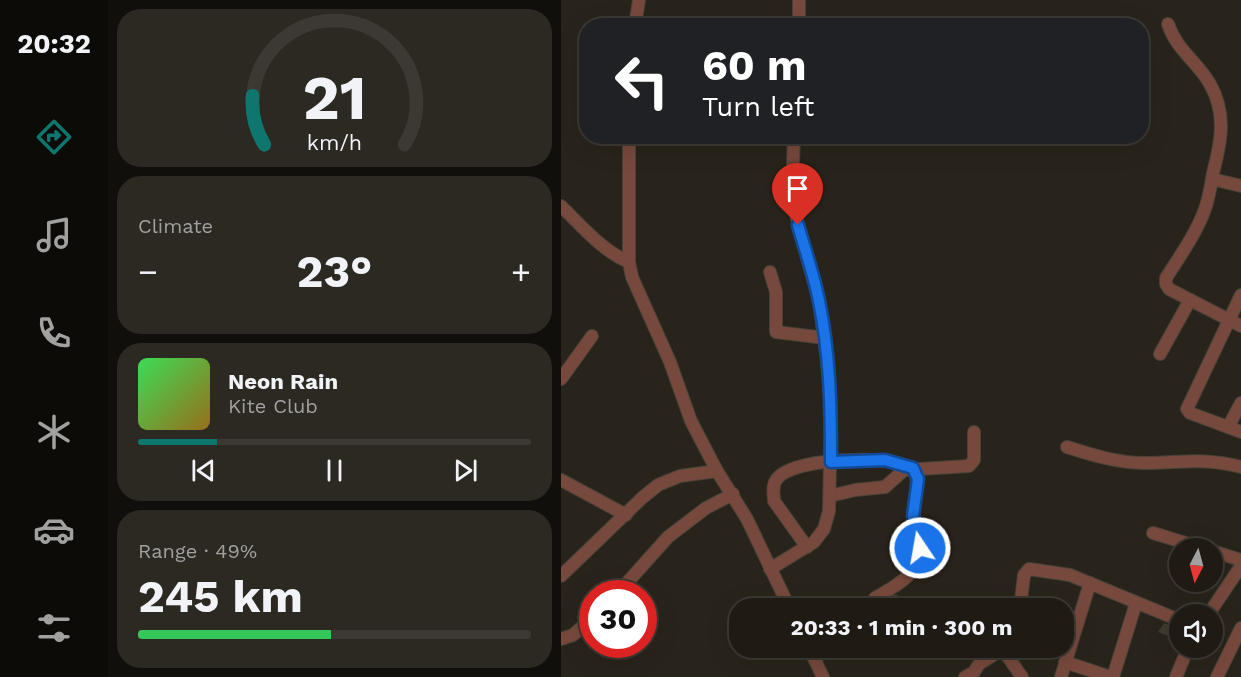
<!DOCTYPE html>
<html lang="en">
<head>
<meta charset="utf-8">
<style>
	:root { --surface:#1f1b14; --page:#2c2822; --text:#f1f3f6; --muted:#a1a1a0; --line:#3c3934; --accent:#0f766e }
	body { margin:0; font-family:"Work Sans",sans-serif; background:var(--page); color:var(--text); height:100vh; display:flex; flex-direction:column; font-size:22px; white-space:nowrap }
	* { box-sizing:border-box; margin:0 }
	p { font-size:20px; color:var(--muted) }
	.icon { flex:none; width:33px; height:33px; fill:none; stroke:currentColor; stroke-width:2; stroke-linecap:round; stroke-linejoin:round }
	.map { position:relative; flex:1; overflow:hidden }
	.details { display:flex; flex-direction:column; gap:9px; padding:9px; background:#110f0b; width:453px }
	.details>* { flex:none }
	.guide { position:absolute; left:18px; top:18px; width:570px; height:126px; border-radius:24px; box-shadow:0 6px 24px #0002,0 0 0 2px var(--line); background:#202124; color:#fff; overflow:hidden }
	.needle { width:39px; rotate:186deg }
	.fabs { position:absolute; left:608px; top:538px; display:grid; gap:12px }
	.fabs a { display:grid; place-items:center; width:54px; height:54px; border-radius:50%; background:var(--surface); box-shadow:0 6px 24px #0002,0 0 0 2px var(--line); font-size:30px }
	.speed { position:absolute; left:18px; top:580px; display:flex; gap:12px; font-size:30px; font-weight:700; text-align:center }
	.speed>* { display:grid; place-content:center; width:78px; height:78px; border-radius:50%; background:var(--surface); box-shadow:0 6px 24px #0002,0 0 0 2px var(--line); line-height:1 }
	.speed .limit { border:9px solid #d22; background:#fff; color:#111 }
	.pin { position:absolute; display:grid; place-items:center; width:51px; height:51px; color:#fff; margin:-62px -26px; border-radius:50% 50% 50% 0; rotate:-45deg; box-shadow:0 0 6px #0007 }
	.pin .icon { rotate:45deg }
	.me { position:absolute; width:66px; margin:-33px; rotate:348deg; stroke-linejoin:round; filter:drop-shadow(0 0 4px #0008) }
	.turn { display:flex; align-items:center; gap:21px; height:126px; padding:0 24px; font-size:27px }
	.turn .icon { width:78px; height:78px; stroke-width:2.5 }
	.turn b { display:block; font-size:42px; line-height:51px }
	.big { font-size:45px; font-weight:700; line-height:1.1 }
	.details .card { flex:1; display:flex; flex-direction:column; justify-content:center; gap:9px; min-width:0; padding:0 21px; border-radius:24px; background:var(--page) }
	.details .dial { align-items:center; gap:0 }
	.dial svg { height:156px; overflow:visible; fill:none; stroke:var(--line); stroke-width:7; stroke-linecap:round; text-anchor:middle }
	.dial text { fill:var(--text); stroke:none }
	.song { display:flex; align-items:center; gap:18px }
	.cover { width:72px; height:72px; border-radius:9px; background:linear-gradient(135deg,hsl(130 70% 55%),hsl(40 70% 35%)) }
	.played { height:6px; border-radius:3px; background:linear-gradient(90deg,var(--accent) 20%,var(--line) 20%) }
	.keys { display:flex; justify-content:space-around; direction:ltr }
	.heat { display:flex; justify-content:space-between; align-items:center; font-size:33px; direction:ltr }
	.charge { height:9px; border-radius:4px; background:linear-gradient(90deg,#34c759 49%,var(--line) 0) }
	.trip { position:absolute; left:168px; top:598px; width:345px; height:60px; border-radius:24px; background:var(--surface); box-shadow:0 6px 24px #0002,0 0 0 2px var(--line); font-weight:700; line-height:60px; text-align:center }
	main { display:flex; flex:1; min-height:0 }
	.menu { display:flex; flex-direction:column; width:108px; justify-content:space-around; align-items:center; background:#0c0b08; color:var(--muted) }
	.menu .icon { width:42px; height:42px }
	.menu .selected { color:var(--accent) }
	.menu b { font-size:27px; color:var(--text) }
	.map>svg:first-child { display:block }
</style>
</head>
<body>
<main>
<nav class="menu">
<b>20:32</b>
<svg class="icon selected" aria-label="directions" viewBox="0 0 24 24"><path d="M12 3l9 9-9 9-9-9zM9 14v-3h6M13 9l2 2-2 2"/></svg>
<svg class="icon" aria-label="music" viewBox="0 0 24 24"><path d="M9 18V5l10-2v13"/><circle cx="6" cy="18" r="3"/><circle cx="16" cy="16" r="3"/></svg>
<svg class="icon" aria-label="phone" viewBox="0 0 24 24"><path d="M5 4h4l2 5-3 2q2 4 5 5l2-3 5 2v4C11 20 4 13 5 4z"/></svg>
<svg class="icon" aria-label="climate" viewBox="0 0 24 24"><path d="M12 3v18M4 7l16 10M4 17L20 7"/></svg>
<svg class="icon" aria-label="car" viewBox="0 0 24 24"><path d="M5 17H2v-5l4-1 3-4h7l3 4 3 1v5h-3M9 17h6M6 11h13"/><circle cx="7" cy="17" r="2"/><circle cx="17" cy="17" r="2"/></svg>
<svg class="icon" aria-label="filters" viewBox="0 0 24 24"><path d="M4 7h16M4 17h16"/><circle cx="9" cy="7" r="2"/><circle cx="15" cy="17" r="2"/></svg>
</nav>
<section class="details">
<div class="card dial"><svg viewBox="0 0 100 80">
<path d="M14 69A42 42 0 1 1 86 69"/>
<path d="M14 69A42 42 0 0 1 8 44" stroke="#0f766e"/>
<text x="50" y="56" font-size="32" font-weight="700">21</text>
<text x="50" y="72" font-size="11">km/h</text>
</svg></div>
<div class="card"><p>Climate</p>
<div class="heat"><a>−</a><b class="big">23°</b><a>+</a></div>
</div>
<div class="card">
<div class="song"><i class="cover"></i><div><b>Neon Rain</b><p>Kite Club</p></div></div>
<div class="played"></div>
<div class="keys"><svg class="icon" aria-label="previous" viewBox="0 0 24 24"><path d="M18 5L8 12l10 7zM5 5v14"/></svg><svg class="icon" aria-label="pause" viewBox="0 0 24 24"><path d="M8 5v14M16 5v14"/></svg><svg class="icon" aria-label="next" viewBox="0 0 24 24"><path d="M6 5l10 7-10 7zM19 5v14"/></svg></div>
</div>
<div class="card"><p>Range · 49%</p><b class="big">245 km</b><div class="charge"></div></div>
</section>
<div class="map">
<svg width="680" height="677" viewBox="0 0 680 677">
	<rect width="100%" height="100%" fill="#29241b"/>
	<!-- building -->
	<polygon fill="#403b31" points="603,623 618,628 618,640 597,632"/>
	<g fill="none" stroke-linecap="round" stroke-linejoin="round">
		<defs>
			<g id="minor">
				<path d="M607 24C616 51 636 61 649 84 666 114 660 142 652 173 650 185 648 198 644 209 635 234 619 256 605 278V284L608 289 680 326"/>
				<polyline points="74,26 78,0"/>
				<polyline points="238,26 238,0"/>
				<polyline points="68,136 68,262 71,277 109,362 130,421 156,471 186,519 229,609"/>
				<polyline points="651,179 680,186"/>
				<path d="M0 206C21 226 41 251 68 262"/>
				<polyline points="209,272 215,292 215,332 264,338"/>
				<polyline points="680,295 626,409 629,413 680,432"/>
				<polyline points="599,354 629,300"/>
				<polyline points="0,379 31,336"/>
				<polyline points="667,427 680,403"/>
				<path d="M506 447C531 455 557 463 583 463 620 463 643 457 680 467"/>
				<polyline points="0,480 65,515"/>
				<polyline points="269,496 294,490 324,487 343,470 408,466 413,460 413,432"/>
				<polyline points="592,533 644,549"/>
				<path d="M246 547 213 501C213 495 211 488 214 482 224 459 303 458 325 461 334 462 343 465 352 468 360 480 353 494 353 508 352 523 358 535 359 549 360 574 331 588 314 598L313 602 317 609"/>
				<polyline points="651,551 680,560"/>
				<polyline points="209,569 253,542 263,529 268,511 270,416 267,368 258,300 237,225 231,191 233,136"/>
				<polyline points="0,576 81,498 97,485 119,476 156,471"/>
				<polyline points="56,594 107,537 145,508 172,494"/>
				<polyline points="322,609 334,602 338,603 342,609"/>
				<polyline points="459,609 463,575 468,569 509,575 618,620"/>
				<polyline points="647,615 680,566"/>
				<polyline points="0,639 12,635 32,617"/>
				<polyline points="248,648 262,677"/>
				<polyline points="441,648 461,677"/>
				<polyline points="253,658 270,648"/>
				<polyline points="504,662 549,677"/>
				<polyline points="404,677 413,672 418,664 442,649"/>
				<polyline points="500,677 529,583"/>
				<polyline points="552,677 575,603"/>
				<polyline points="615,677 627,648"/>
				<polyline points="656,677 680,628"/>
			</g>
		</defs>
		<!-- minor casing -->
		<use href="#minor" stroke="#474239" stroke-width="14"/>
		<!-- minor -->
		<use href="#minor" stroke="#77493c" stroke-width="12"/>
	</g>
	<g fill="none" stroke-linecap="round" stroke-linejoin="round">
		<defs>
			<path id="route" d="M237 225C244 250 253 275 258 301 269 354 270 408 270 462L324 460 352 468 357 479 352 516 359 548"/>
		</defs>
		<!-- route casing -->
		<use href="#route" stroke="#114b97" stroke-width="15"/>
		<!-- route -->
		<use href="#route" stroke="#1a73e8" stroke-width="10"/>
	</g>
</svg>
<div class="fabs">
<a><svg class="needle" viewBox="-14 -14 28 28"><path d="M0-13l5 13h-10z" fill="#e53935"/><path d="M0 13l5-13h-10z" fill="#a1a1a0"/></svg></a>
<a><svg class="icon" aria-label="sound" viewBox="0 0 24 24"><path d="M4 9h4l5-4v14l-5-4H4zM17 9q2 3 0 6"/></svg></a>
</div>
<div class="speed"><div class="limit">30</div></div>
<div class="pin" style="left:237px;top:225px;background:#d93025"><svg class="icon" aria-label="arrive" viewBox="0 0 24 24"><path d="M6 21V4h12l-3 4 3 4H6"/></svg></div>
<svg class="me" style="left:359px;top:548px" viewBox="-20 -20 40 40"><circle r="17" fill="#1a73e8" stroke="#fff" stroke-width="3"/><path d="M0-11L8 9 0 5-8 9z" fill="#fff"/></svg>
<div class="trip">20:33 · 1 min · 300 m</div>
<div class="guide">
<div class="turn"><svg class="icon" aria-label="left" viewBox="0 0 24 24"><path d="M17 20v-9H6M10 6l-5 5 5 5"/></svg><div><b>60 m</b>Turn left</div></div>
</div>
</div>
</main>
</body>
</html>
